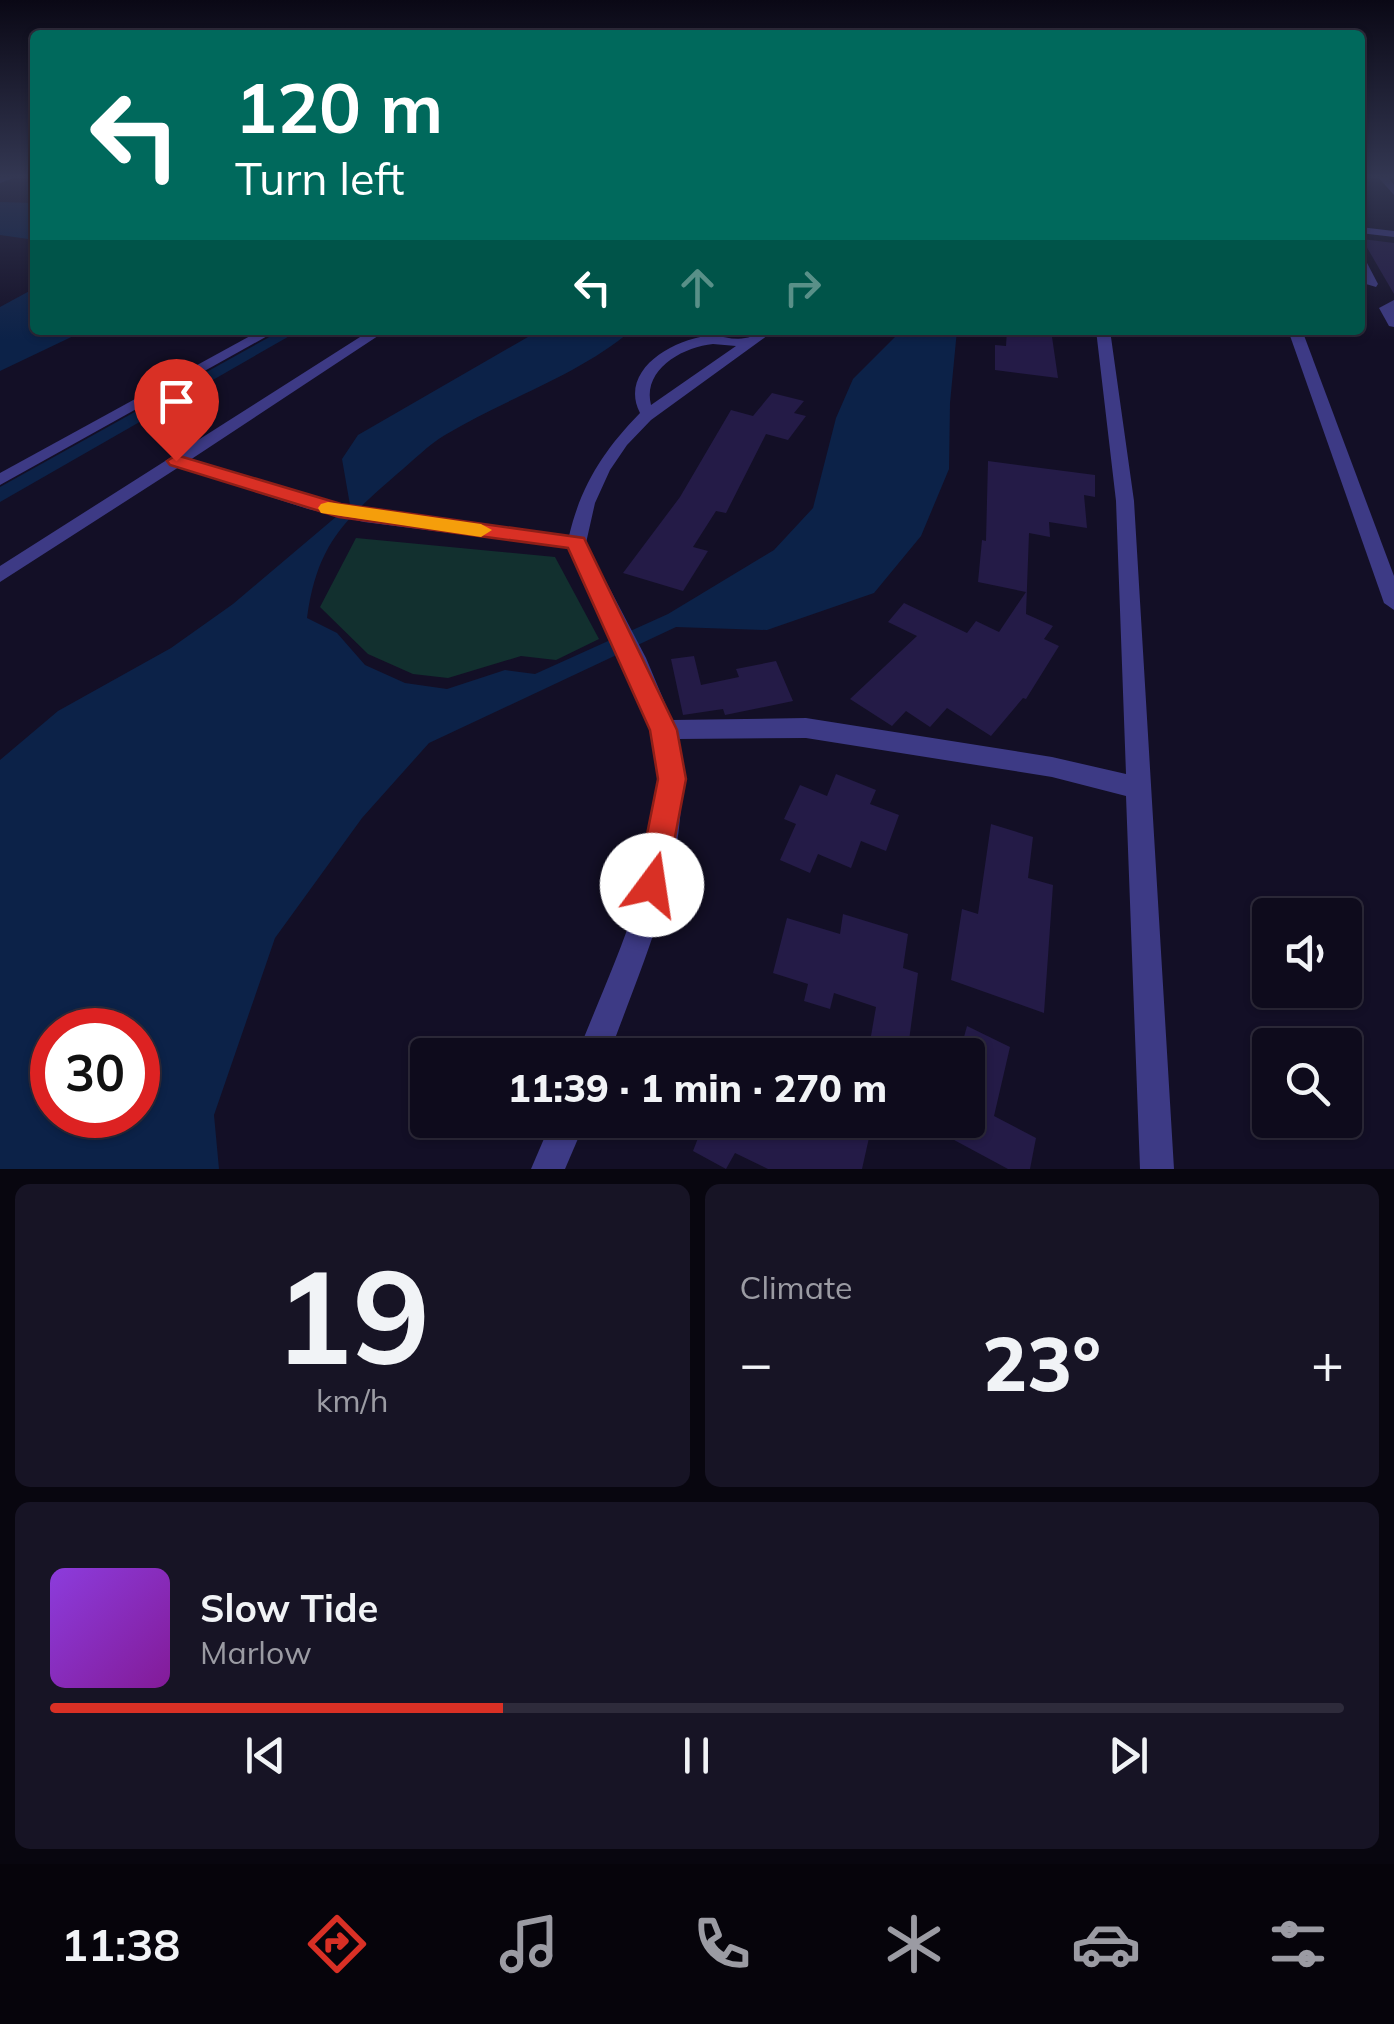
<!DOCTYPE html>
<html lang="en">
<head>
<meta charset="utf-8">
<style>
	:root { --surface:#0e0b1c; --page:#171425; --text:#f1f3f6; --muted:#9b9ba3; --line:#2e2b3b; --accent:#d93025 }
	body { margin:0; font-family:Mulish,sans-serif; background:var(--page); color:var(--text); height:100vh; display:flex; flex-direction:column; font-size:38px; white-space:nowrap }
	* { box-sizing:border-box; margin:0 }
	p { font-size:32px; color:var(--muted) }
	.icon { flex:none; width:55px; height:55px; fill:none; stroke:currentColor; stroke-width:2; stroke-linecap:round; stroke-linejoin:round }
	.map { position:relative; height:1169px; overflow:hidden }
	.sheet { display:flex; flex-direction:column; gap:15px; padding:15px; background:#08060f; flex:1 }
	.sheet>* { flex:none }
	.banner { position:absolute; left:30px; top:30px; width:1335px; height:305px; border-radius:10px; box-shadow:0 2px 8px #0004,0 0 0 2px var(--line); background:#00695c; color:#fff; overflow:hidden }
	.tools { position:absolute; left:1252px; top:898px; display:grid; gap:20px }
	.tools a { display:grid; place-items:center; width:110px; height:110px; border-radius:10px; background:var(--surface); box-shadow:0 2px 8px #0004,0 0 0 2px var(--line); font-size:50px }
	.speed { position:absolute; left:30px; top:1008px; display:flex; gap:20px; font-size:50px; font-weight:700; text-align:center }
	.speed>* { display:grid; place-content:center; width:130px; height:130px; border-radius:50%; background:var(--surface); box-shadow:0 2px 8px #0004,0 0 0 2px var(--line); line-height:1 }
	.speed .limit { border:15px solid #d22; background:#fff; color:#111 }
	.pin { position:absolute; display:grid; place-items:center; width:85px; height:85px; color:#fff; margin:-102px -42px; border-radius:50% 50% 50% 0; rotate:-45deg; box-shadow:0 0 10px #0007 }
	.pin .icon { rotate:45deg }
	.me { position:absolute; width:110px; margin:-55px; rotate:14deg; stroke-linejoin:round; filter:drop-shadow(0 0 8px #0008) }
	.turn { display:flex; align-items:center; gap:35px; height:210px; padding:0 40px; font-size:45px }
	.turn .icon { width:130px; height:130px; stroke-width:2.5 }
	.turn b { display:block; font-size:70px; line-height:85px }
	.lanes { display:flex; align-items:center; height:95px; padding:0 40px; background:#0003; justify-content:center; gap:50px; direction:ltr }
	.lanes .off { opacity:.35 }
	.big { font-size:75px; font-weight:800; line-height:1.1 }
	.sheet .tile { flex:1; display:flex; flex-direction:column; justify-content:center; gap:15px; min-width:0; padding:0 35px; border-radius:15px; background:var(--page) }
	.sheet .dial { align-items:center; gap:0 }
	.dial b { font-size:130px; line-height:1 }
	.song { display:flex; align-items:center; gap:30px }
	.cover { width:120px; height:120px; border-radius:15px; background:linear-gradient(135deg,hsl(270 70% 55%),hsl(290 70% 35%)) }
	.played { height:10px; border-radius:5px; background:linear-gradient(90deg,var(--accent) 35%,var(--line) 35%) }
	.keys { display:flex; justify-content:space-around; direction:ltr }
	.heat { display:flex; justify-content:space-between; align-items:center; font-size:55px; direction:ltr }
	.sheet .tiles { flex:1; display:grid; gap:15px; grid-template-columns:1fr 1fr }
	.tile:last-child { grid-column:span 2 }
	.trip { position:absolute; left:410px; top:1038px; width:575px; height:100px; border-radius:10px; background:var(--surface); box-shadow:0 2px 8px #0004,0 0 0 2px var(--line); font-weight:800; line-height:100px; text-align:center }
	.menu { display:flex; height:160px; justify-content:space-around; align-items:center; background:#06040b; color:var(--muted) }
	.menu .icon { width:70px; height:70px }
	.menu .current { color:var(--accent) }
	.menu b { font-size:45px; color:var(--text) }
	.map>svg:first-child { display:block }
</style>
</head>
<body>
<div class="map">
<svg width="1394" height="1169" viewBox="0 0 1394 1169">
	<rect width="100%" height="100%" fill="#130f26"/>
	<!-- green -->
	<polygon fill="#12302f" points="356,538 555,557 599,639 556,660 521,656 448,678 413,674 368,654 320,607"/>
	<!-- water -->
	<g fill="#0c2248" fill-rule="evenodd">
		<polygon points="0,202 35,203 35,240 0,235"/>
		<polygon points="35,288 35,330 86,330 0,371 0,307"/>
		<polygon points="282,330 300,330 0,502 0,487"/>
		<path d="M540 330H632C576 377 506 398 445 435 428 445 413 461 397 474 343 521 317 545 307 618L337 633 365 665 405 683 447 689 505 670 535 674 668 614 774 550 813 508 836 418 853 379 902 330H957L950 403 949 469 921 536 874 593 767 630 676 627 429 743 362 818 275 938 214 1115 219 1169H0V760L58 711 171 648 233 604 350 505 342 459 358 435ZM52 1030H138V1115H52Z"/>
	</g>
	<!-- building -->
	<g fill="#241b47">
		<polygon points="1362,239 1394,243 1394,294"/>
		<polygon points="1007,330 1051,330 1058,378 995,370 995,345 1006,346"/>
		<polygon points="772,393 804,401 794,413 806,416 788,440 766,434 726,513 716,511 693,547 708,551 683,591 623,573 680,497 731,410 753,416"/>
		<polygon points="988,461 1095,475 1095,497 1084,495 1087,528 1049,522 1050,537 1029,533 1026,614 1053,626 1044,639 1059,646 1026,699 1023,698 991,736 947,708 930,727 906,711 892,726 850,699 917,636 888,622 904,603 967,633 976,621 999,632 1026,592 978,582 982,540 986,541"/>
		<polygon points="694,656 701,685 739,677 736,669 776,661 793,701 725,715 723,709 683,715 671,659"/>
		<polygon points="836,774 876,790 870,804 899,815 886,851 861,841 851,868 818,854 810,873 780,860 796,824 784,819 800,785 827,796"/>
		<polygon points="991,824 1033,837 1028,878 1053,885 1044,1013 951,980 962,909 978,914"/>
		<polygon points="843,914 908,934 903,968 918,973 908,1048 871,1036 876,1007 834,993 830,1009 804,1001 808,984 773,973 787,918 840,934"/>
		<polygon points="967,1026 1010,1047 994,1116 1036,1138 1030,1169 1008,1169 917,1120 968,1120 968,1055 959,1055"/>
		<polygon points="705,1120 873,1120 862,1169 768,1169 735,1153 726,1169 693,1151"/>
	</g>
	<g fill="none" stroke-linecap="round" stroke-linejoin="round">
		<!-- minor -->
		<g fill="#3d3a85" fill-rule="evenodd">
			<polygon points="0,177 16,177 0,183"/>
			<polygon points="1378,177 1388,177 1394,185 1394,195"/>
			<polygon points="1360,227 1394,231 1394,237 1360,233"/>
			<polygon points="1360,257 1366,261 1378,284 1376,287 1366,284 1360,273"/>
			<polygon points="1394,300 1394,327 1389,326 1379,308"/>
			<polygon points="261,330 278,330 0,485 0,473"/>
			<path d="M371 330H387L190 460 318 500 364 510 569 536C581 485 604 450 640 413 619 372 669 341 706 336 719 334 733 341 745 338 758 336 755 330 775 330L651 420 627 445 610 470 595 503 586 543 646 658 672 720 806 718 1052 757 1126 774 1116 501 1096 330H1110L1134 501 1174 1169H1140L1126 796 1052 777 806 738 677 739C697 848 645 955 609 1055H577C616 955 677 840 651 730 636 666 598 607 570 548L364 522 308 509 179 467 0 582V566ZM713 344 736 346 651 405C642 370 682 347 713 344Z"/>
			<polygon points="1288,330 1302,330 1394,576 1394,610 1384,603"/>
			<polygon points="552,1120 586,1120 565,1169 531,1169"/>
		</g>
	</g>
	<!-- sky -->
	<linearGradient id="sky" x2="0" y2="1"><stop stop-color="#0a0815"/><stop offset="0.52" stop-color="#333752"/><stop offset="1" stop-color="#333752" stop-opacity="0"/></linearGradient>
	<rect width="1394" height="340" fill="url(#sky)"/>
	<!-- route -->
	<polygon fill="#d93025" stroke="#8d1f18" stroke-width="2.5" points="176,455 341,504 584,538 677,730 686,779 664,895 652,899 641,895 637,885 658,779 650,730 568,548 339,517 170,465 167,461"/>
	<!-- slow -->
	<polygon fill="#f59e0b" points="328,502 481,524 492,530 481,537 321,513 318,508 321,504"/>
</svg>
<div class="tools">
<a><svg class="icon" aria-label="sound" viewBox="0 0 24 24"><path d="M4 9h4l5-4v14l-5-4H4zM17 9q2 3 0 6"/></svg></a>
<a><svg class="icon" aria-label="search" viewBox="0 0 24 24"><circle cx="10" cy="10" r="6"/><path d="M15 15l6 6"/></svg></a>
</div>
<div class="speed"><div class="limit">30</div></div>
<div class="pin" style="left:176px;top:461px;background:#d93025"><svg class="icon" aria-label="arrive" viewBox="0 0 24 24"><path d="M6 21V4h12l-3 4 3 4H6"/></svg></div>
<svg class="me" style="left:652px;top:885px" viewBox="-20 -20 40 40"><circle r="19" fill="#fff"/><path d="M0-13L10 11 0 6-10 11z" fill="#d93025"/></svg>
<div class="trip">11:39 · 1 min · 270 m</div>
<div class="banner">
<div class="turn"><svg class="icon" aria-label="left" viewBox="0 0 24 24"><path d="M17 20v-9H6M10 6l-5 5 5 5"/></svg><div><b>120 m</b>Turn left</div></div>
<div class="lanes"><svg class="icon" aria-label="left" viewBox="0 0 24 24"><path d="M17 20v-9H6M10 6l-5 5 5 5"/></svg><svg class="icon off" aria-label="ahead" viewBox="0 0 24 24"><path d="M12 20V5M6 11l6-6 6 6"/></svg><svg class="icon off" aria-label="right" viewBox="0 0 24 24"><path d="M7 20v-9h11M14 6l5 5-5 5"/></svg></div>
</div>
</div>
<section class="sheet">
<div class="tiles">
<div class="tile dial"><b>19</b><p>km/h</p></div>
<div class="tile"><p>Climate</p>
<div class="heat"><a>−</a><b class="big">23°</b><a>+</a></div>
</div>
<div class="tile">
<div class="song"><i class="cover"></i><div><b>Slow Tide</b><p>Marlow</p></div></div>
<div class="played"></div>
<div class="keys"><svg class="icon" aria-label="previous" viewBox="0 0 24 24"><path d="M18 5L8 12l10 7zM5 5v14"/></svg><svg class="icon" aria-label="pause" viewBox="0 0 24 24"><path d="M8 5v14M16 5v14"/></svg><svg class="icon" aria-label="next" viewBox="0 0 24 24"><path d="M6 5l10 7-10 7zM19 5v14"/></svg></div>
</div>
</div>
</section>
<nav class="menu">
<b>11:38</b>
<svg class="icon current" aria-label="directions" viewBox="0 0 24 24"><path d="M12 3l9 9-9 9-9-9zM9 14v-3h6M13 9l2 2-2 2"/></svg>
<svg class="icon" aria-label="music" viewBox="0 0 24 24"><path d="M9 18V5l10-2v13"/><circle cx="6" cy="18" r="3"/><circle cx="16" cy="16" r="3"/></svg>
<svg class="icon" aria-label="phone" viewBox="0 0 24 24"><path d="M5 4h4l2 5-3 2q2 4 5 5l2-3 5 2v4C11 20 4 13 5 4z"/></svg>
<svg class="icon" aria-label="climate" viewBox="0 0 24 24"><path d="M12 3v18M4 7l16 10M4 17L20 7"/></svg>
<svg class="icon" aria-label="car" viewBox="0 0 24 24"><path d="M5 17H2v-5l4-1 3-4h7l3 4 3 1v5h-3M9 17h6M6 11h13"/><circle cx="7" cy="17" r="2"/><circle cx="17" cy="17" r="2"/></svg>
<svg class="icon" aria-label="filters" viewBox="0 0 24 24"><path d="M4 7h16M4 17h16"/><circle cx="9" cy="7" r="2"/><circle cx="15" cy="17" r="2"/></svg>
</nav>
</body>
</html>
